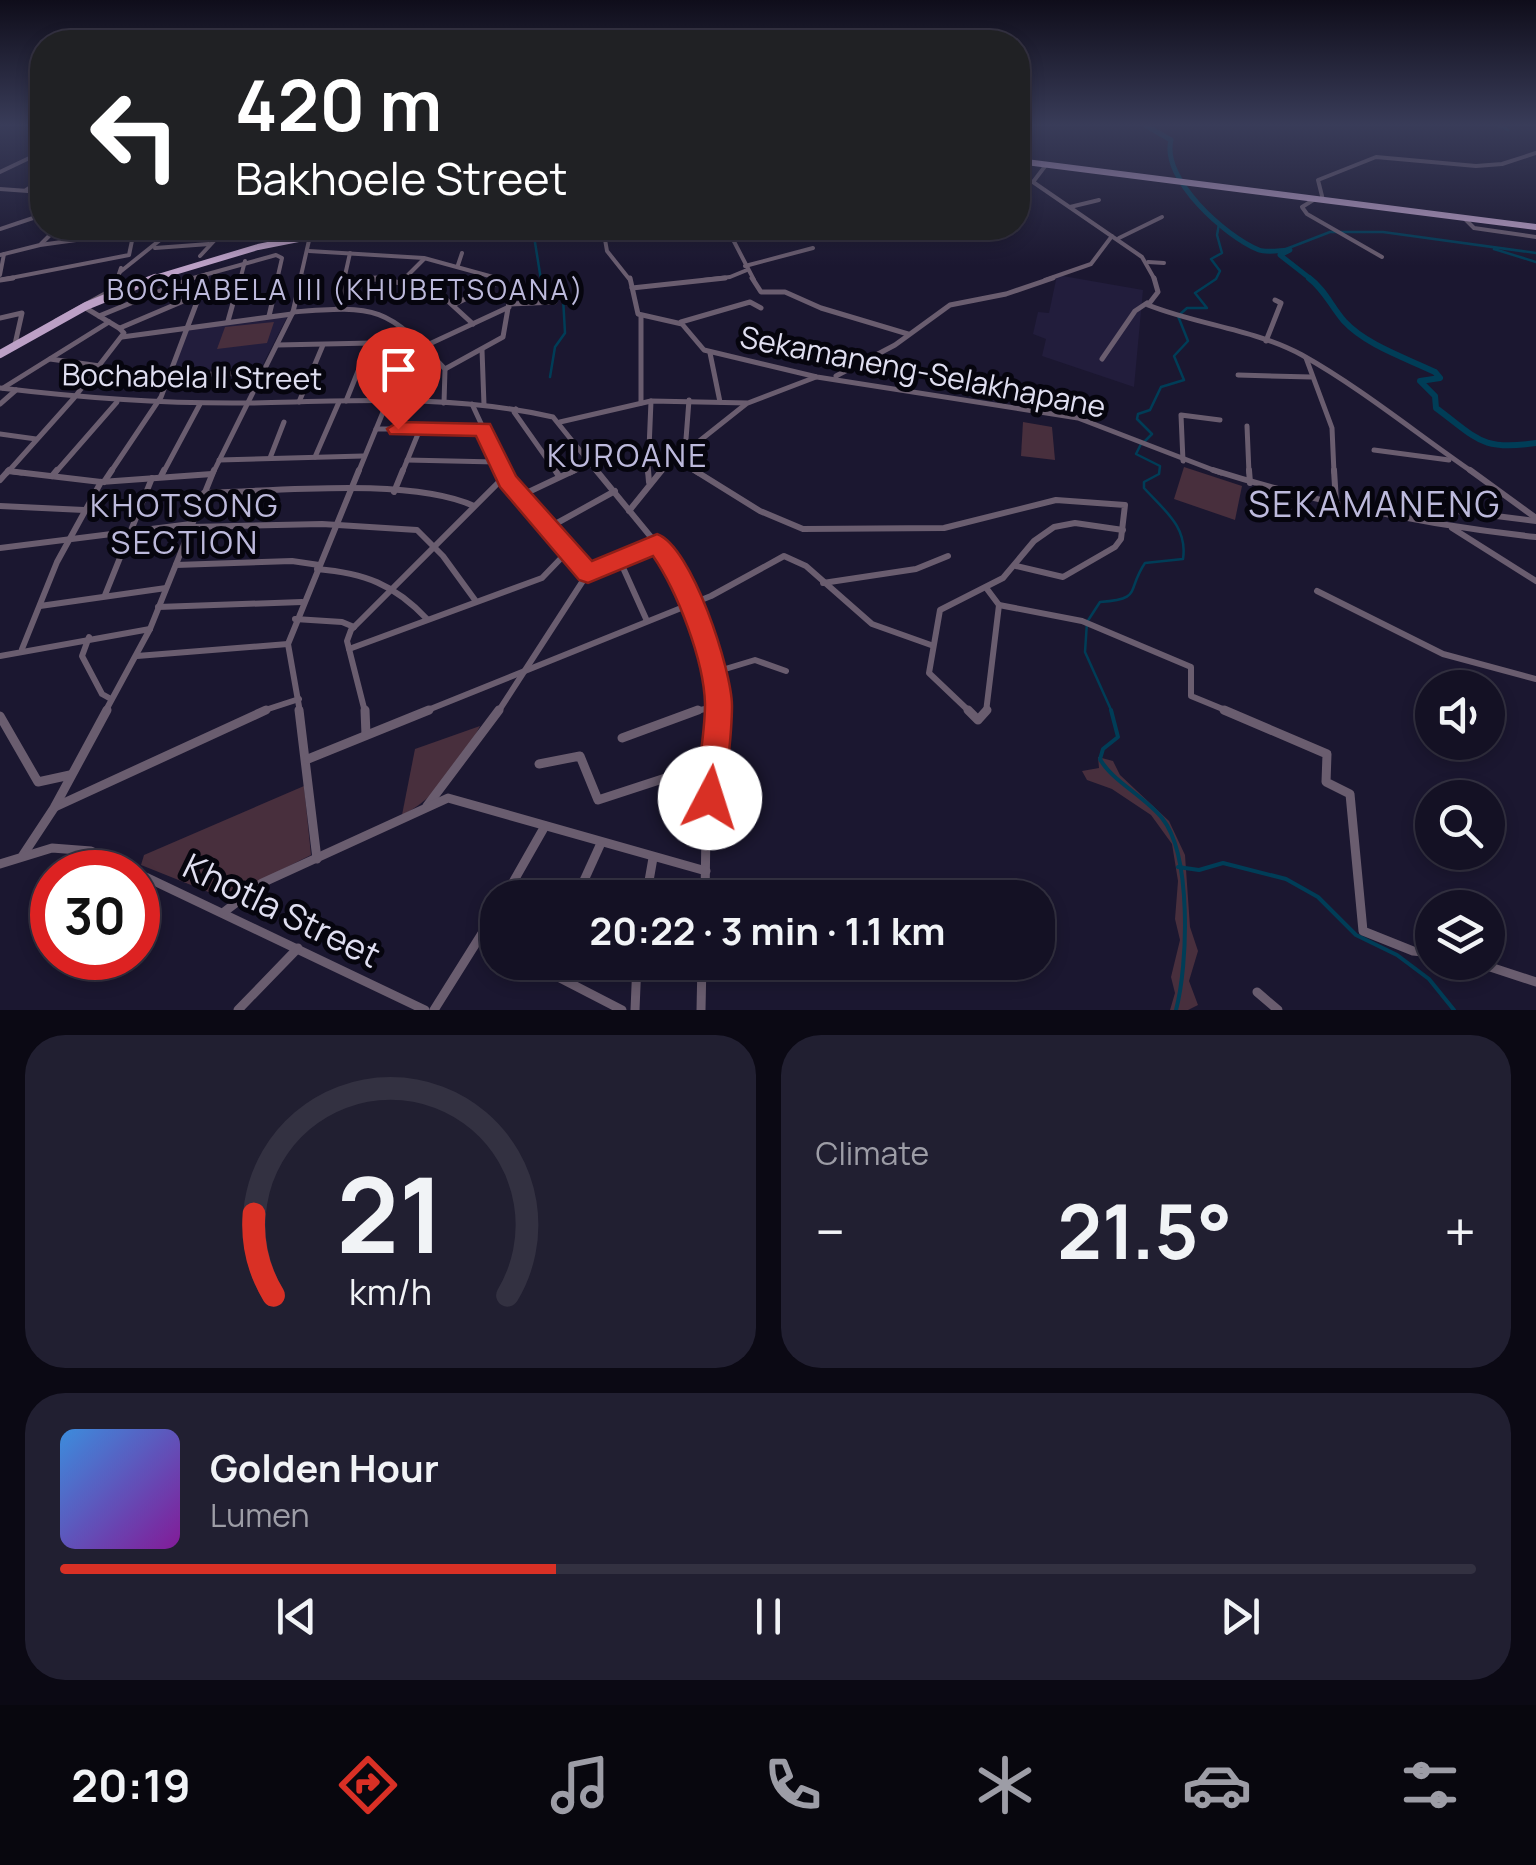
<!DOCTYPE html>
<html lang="en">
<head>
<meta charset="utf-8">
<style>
	:root { --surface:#141124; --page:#211f31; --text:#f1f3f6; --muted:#9d9da6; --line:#333141; --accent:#d93025 }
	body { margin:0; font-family:Manrope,sans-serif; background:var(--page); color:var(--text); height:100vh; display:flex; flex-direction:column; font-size:38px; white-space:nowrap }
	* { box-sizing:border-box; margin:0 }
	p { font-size:32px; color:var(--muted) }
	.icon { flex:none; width:55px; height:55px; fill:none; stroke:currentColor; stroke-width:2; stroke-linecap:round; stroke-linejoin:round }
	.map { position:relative; height:1010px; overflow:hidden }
	.sheet { display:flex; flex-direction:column; gap:25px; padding:25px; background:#0b0914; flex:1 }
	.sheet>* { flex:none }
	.banner { position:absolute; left:30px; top:30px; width:1000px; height:210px; border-radius:40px; box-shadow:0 5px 15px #0003,0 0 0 2px var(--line); background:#202124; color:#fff; overflow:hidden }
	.controls { position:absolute; left:1415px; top:670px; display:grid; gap:20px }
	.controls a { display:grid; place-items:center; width:90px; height:90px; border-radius:50%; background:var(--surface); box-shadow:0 5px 15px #0003,0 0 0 2px var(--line); font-size:50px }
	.speed { position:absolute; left:30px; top:850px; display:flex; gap:20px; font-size:50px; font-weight:700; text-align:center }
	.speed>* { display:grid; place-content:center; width:130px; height:130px; border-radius:50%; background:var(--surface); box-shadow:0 5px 15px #0003,0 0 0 2px var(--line); line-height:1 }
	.speed .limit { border:15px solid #d22; background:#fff; color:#111 }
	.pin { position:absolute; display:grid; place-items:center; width:85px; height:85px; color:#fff; margin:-102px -42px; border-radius:50% 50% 50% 0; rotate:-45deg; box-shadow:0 0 10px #0007 }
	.pin .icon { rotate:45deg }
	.me { position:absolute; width:110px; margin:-55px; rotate:5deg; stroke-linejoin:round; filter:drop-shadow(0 0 8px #0008) }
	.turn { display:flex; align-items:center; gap:35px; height:210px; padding:0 40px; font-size:45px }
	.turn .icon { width:130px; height:130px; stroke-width:2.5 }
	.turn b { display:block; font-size:70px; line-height:85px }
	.big { font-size:75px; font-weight:700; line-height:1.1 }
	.sheet .tile { flex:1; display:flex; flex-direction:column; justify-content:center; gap:15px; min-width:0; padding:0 35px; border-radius:40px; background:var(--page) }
	.sheet .dial { align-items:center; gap:0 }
	.dial svg { height:260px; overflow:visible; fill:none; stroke:var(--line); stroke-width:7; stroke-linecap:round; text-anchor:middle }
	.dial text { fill:var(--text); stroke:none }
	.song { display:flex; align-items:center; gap:30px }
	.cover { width:120px; height:120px; border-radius:15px; background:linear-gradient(135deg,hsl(210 70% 55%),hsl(290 70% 35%)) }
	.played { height:10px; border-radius:5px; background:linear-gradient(90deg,var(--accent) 35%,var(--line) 35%) }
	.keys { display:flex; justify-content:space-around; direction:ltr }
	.heat { display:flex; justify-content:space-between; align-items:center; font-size:55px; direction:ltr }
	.sheet .tiles { flex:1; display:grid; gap:25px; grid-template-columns:1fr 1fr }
	.tile:last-child { grid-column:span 2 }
	.trip { position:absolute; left:480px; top:880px; width:575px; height:100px; border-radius:40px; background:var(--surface); box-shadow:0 5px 15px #0003,0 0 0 2px var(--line); font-weight:700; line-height:100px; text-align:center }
	.dock { display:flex; height:160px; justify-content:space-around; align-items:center; background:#08070e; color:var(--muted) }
	.dock .icon { width:70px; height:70px }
	.dock .on { color:var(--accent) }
	.dock b { font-size:45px; color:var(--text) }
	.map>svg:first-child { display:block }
</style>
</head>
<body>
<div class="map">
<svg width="1536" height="1010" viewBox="0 0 1536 1010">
	<rect width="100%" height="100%" fill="#1b1730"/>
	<!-- built -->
	<g fill="#221d3c">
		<polygon points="1057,275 1143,290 1134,387 1042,356 1046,339 1033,334 1038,312 1049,313"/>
		<polygon points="288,315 260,370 174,369 189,328"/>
	</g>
	<!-- green -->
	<g fill="#482f3d">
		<polygon points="274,322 267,343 217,349 225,327"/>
		<polygon points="1023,422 1052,427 1055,460 1021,456"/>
		<polygon points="1184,467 1242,486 1235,520 1174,499"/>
		<path d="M480 726C463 760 436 799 402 815L415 749Z"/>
		<polygon points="1098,757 1113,761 1120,775 1169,821 1185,855 1190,927 1198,951 1189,981 1198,1005 1188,1010 1170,1010 1175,993 1171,977 1180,940 1175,919 1178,881 1172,844 1151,815 1112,789 1087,780 1082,771 1099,768"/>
		<polygon points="304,786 311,855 255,883 231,901 141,865 144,855"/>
	</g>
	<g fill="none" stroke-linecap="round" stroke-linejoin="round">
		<!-- stream-far1 -->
		<g stroke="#003d57" stroke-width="2.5">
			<polyline points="1495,124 1508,130"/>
			<polyline points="523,228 534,236 541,280 563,297 565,333 555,347 550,377"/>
			<polyline points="1286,249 1330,232 1383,232 1536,253"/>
			<polyline points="1494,249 1536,262"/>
			<polyline points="1145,441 1152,434 1137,419 1138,414 1150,410 1161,387 1184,380 1174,356 1188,341 1178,316 1187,308 1207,308 1195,293 1216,279 1220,271 1211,259 1222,253 1217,235 1219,224"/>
			<path d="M1112 712 1085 652 1087 622 1100 602C1143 599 1126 591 1145 563L1183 559C1188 527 1164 510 1144 488V482L1159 474 1160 466 1136 454 1141 444"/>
		</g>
		<!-- stream -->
		<g stroke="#003d57" stroke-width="4">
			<path d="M1111 710 1118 737 1103 749 1100 759C1111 780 1144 796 1162 818 1192 855 1188 965 1176 1010"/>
			<polyline points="1178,867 1199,870 1223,863 1286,879 1318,897 1356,935 1397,955 1429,979 1454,1010"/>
		</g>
		<!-- river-far1 -->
		<path stroke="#003d57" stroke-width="5" d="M1143 124 1171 140C1161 179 1225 236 1259 250 1267 253 1281 250 1290 250L1280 255 1312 280"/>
		<!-- river -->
		<path stroke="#003d57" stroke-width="6" d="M1309 278C1325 290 1331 306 1344 321 1366 345 1406 358 1435 372L1440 378 1420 381 1435 396 1436 408C1478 439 1481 451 1536 443"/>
		<!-- minor-far3 -->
		<g stroke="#6a5d6f" stroke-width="4">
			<polyline points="1046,165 1033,182 1142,257 1155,280"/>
			<polyline points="0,172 42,152"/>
			<polyline points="0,189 42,192"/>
			<polyline points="26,190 42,180"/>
			<polyline points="1315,199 1302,207 1307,214 1382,257"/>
			<polyline points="1323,200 1318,180 1376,157 1476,166 1502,164 1536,153"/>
			<polyline points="1070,207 1099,200"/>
			<polyline points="1464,218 1474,228 1536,237"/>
			<polyline points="264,228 303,233"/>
			<polyline points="603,228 607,251 630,280"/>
			<polyline points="727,228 754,280"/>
			<polyline points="781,228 786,238"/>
			<polyline points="0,229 42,215"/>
			<polyline points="603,230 680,236 690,228"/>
			<polyline points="1119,238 1162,217"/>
			<polyline points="41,244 57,228"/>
			<polyline points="155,248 209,244"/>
			<polyline points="309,251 424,258 504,280"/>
			<polyline points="0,255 40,245 163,228"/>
			<polyline points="200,256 226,228"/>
			<polyline points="1148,262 1164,263"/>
			<polyline points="458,265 462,253"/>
			<polyline points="745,266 813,248"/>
			<polyline points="120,272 175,228"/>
			<polyline points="0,275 4,254"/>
			<polyline points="345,279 388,280"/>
			<polyline points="0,280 129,255 134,231"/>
			<polyline points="117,280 121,268"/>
			<polyline points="186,280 276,255 282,258 277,280"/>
			<polyline points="205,280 207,274"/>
			<polyline points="240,280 245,261"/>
			<polyline points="300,280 310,236"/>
			<polyline points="344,280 350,253"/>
			<polyline points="403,280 424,259"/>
			<polyline points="703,280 730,277 747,270"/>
			<polyline points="1045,280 1091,264 1112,236"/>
		</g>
		<!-- minor-far2 -->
		<g stroke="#6a5d6f" stroke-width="5">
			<polyline points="630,278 638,314 682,324 704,350 817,377 1078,418 1221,473"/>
			<polyline points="752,278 761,292 785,292 821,308 908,334"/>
			<path d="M1154 278 1158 292 1148 305C1198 325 1254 329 1302 355 1361 388 1417 434 1474 473"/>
			<polyline points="345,279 379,278 438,292 473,324"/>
			<polyline points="0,280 13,278"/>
			<polyline points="401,282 405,278"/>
			<polyline points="632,288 725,278"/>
			<polyline points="510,304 555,302"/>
			<polyline points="453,305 503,280"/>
			<polyline points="84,307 119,328"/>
			<polyline points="338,308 345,278"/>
			<path d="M293 312C378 305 386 307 445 369L444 403"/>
			<polyline points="99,316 192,278"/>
			<polyline points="269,316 278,278"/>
			<polyline points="641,316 641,403"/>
			<polyline points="0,318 22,313 15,344"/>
			<polyline points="56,321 114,289 118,278"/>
			<polyline points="228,321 240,278"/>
			<polyline points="681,322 750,302 761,308"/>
			<polyline points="120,328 200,294"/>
			<polyline points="122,337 292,314"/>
			<polyline points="1266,341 1281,303 1275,300"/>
			<polyline points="277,345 420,342"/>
			<polyline points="425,346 509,307"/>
			<polyline points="482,350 484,405"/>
			<polyline points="710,353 720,402"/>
			<polyline points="1306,358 1332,428 1334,473"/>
			<polyline points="50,359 100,366"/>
			<polyline points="1102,359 1135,311 1147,303"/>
			<polyline points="445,369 503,337 511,291 504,280 495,278"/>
			<polyline points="140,375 171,373"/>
			<polyline points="170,375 262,373"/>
			<polyline points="1238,375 1311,377"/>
			<polyline points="836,376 895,345 950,305 1006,294 1053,278"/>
			<path d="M0 388C83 398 167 404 250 403 353 401 452 394 553 417L598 473"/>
			<polyline points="3,388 109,322"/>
			<polyline points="346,401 369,344"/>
			<polyline points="299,402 323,345"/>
			<polyline points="0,404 16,390"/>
			<polyline points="472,404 504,473"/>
			<polyline points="516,409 514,412 557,473"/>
			<polyline points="560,422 651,401 748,403 816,377"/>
			<polyline points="1247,426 1249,473"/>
			<polyline points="376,429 483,429"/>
			<polyline points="0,434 36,439"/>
			<polyline points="1374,450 1449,460"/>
			<polyline points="685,452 689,400"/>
			<polyline points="315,457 339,402"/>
			<polyline points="270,458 284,422"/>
			<polyline points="219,460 363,456"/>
			<polyline points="407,460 496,462"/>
			<polyline points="678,460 698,473"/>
			<polyline points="1183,461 1181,415 1220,420"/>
			<polyline points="8,471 22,473"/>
			<polyline points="7,473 74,398 124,333 119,328"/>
			<polyline points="55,473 117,402"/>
			<polyline points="110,473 161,397 206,278"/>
			<polyline points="163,473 200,404"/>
			<polyline points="213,473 293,312 301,278"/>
			<polyline points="358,473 388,400"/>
			<polyline points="402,473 420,429"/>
			<polyline points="570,473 592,462"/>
			<polyline points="648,473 651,401"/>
			<polyline points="659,473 746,404"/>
		</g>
		<!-- minor-far1 -->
		<g stroke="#6a5d6f" stroke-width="6">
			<polyline points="503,470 508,481 588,573 657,544"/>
			<polyline points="555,470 559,476"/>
			<polyline points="596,470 669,559 690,597 717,686 718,712"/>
			<polyline points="648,470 649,482"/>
			<polyline points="694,470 760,511 803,529 944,528 1056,500 1125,505 1121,539 1115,547 1063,577 1016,566"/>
			<path d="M1213 470C1318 503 1426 525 1536 537"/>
			<polyline points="1249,470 1250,483"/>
			<polyline points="1334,470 1336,502"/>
			<polyline points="1470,470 1536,518"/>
			<polyline points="8,471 101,482 212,474"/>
			<polyline points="52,476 57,470"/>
			<polyline points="161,476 164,470"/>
			<polyline points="0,480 9,470"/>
			<polyline points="104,482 112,470"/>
			<polyline points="394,492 403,470"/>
			<path d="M204 493C277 491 410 477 474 506"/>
			<polyline points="520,496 575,470"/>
			<polyline points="0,506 84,510"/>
			<polyline points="629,511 662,470"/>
			<polyline points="1456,511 1536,521"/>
			<polyline points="190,527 322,524 417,530 443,556 475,600"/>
			<polyline points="548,528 615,491"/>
			<polyline points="1452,528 1536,581"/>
			<polyline points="0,548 191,524"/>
			<polyline points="620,561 647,621"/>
			<polyline points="176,565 292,561 319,565"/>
			<path d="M317 569C364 573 394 584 427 619"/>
			<polyline points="823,583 916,569 948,556"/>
			<polyline points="987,589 999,605 1082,621 1191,667 1191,696 1230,712"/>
			<polyline points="1317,591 1443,654 1536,679"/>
			<polyline points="105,595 152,478"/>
			<polyline points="40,606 166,588"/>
			<polyline points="158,607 302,602"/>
			<polyline points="295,619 342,622 354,627"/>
			<polyline points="89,637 82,656 102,694 111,699"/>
			<polyline points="22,649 57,562 101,482"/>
			<polyline points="349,649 542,578 567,552"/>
			<polyline points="0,656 150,629"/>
			<polyline points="137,656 288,644"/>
			<polyline points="712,673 755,660 786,671"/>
			<polyline points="105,712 150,629 214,470"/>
			<polyline points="259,712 299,699"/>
			<polyline points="300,712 288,644 359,470"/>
			<polyline points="365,712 347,641 351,630 505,476"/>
			<polyline points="423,712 711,596 784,556 806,566 872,624 931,645"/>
			<polyline points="498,712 588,573"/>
			<polyline points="691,712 719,706"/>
			<polyline points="970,712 929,673 940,610 1003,578 1034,541 1054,527 1075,523 1123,530"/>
			<polyline points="986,712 999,605"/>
		</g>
		<!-- minor -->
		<g stroke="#6a5d6f" stroke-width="9">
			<polyline points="299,710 317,859"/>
			<polyline points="365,710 366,735"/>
			<polyline points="968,710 978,720 987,710"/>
			<polyline points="1224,710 1327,754 1326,782 1350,794 1363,931 1413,951 1432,953"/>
			<polyline points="0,716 38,782 70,775"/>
			<polyline points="622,738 698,710"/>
			<polyline points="308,759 429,710"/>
			<polyline points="539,764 580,756 598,800 693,769 713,770"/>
			<polyline points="427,806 499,710"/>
			<polyline points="55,807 266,710"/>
			<polyline points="23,855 54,808 107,710"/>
			<polyline points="0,864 52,848 91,851 425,1010"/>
			<polyline points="504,898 545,826"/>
			<polyline points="576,898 601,843"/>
			<polyline points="646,898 653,858"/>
			<polyline points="705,898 706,827 719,710"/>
			<polyline points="224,912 262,883 448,798 706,871"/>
			<polyline points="480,940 498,948"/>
			<polyline points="529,962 622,1010"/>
			<polyline points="1475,962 1536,982"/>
			<polyline points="1257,992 1278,1010"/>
			<polyline points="238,1010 298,948"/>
			<polyline points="434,1010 498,908"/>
			<polyline points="635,1010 637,962"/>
			<polyline points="701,1010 702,962"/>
		</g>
		<!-- major-far1 -->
		<g stroke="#bca0c6" stroke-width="6">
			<polyline points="1018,161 1536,227"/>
			<polyline points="148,280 258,247 354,228"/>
		</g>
		<!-- major -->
		<polyline stroke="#bca0c6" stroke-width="8" points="0,354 86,306 155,278"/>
	</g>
	<!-- sky -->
	<linearGradient id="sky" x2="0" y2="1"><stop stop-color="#0f0d1a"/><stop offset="0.47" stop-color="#393c59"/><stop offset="1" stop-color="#393c59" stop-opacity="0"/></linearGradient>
	<rect width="1536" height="266" fill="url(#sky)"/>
	<!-- route -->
	<path fill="#d93025" stroke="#8d1f18" stroke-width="2.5" d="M398 422 490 424 516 476 592 561 657 534C692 546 732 671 732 706 732 736 727 768 724 798L720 809 710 813 699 809 695 798C698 767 705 735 705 704 704 660 677 591 653 556L588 583 579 580 500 487 476 436 390 434 387 429Z"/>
	<g text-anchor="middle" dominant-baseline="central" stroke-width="10" stroke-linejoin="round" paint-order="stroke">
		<!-- far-neighbourhood labels -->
		<g font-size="28" letter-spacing="2.5" fill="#bdbadc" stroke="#06050e">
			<text x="346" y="289">BOCHABELA III (KHUBETSOANA)</text>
		</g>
		<!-- street labels -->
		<g font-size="30" fill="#e0dff1" stroke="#06050e">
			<text transform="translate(923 371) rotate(11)">Sekamaneng-Selakhapane</text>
			<text transform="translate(192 376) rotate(1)">Bochabela II Street</text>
		</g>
		<!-- neighbourhood labels -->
		<g font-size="32" letter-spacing="2.5" fill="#bdbadc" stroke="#06050e">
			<text x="628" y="455">KUROANE</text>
			<text x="185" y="505">KHOTSONG<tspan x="185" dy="37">SECTION</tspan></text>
		</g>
		<!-- quarter labels -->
		<g font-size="35" letter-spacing="2.5" fill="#bdbadc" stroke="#06050e">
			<text x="1375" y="504">SEKAMANENG</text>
		</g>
		<!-- near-street labels -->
		<g font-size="35" fill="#e0dff1" stroke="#06050e">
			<text transform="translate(282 910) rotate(26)">Khotla Street</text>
		</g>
	</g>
</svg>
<div class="controls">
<a><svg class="icon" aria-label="sound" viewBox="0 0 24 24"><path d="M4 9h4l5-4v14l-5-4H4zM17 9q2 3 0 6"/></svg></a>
<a><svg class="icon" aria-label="search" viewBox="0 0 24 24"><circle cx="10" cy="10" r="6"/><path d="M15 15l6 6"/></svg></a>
<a><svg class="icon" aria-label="layers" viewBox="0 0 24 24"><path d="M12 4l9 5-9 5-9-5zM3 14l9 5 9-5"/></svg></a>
</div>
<div class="speed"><div class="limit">30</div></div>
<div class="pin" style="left:398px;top:429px;background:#d93025"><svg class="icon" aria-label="arrive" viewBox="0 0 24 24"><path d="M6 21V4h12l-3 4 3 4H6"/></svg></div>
<svg class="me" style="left:710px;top:798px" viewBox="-20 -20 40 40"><circle r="19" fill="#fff"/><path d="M0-13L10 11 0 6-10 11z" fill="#d93025"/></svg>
<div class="trip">20:22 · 3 min · 1.1 km</div>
<div class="banner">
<div class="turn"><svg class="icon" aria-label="left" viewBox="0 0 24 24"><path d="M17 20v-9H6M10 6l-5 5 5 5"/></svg><div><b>420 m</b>Bakhoele Street</div></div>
</div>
</div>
<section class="sheet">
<div class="tiles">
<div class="tile dial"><svg viewBox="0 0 100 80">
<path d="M14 69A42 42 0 1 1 86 69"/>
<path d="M14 69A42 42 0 0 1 8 44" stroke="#d93025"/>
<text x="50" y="56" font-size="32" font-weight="700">21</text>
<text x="50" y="72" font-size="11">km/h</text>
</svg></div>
<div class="tile"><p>Climate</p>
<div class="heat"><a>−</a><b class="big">21.5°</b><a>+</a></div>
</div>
<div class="tile">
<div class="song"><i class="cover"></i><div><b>Golden Hour</b><p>Lumen</p></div></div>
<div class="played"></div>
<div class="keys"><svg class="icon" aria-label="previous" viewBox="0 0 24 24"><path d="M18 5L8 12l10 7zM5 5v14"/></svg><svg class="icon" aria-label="pause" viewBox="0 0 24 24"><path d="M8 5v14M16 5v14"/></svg><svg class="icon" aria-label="next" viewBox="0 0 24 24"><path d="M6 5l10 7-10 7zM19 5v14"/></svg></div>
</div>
</div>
</section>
<nav class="dock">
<b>20:19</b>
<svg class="icon on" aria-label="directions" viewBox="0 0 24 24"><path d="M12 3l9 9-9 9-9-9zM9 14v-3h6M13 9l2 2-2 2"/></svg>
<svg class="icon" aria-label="music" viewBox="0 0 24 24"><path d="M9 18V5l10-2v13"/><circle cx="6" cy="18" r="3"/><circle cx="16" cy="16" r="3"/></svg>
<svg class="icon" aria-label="phone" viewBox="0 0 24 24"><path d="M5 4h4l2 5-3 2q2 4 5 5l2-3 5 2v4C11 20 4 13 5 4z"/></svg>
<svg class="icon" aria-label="climate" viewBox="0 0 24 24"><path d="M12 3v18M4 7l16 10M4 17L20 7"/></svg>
<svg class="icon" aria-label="car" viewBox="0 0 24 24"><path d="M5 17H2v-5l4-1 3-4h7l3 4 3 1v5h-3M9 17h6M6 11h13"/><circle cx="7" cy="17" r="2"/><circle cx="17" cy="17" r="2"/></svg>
<svg class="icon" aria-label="filters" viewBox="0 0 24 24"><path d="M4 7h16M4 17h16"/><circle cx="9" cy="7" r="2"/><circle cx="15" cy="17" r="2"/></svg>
</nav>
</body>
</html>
